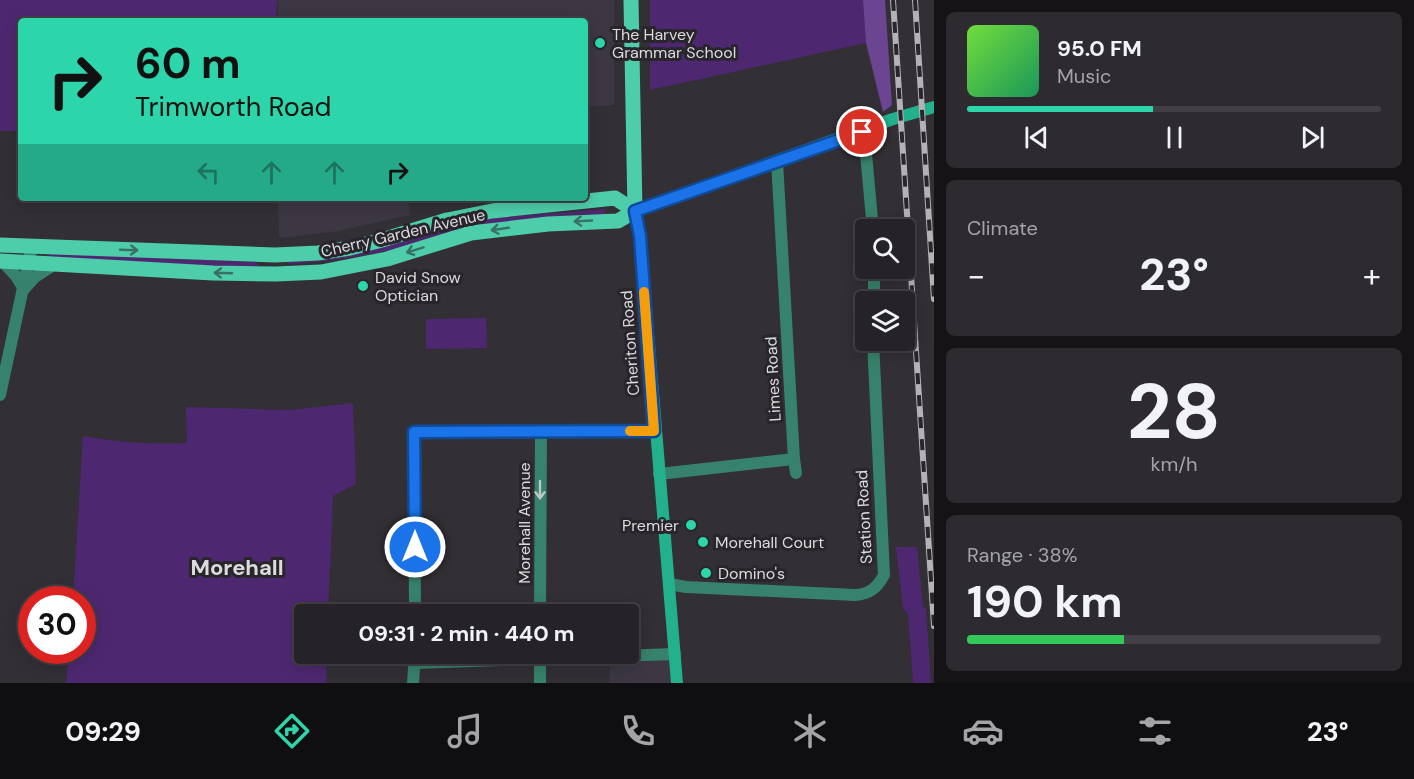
<!DOCTYPE html>
<html lang="en">
<head>
<meta charset="utf-8">
<style>
	:root { --surface:#262328; --page:#2e2b30; --text:#f1f3f6; --muted:#a4a4a8; --line:#424045; --accent:#2dd5ab }
	body { margin:0; font-family:"DM Sans",sans-serif; background:var(--page); color:var(--text); height:100vh; display:flex; flex-direction:column; font-size:22px; white-space:nowrap }
	* { box-sizing:border-box; margin:0 }
	p { font-size:20px; color:var(--muted) }
	.icon { flex:none; width:33px; height:33px; fill:none; stroke:currentColor; stroke-width:2; stroke-linecap:round; stroke-linejoin:round }
	.map { position:relative; flex:1; overflow:hidden }
	.panel { display:flex; flex-direction:column; gap:12px; padding:12px; background:#151316; width:480px }
	.panel>* { flex:none }
	.top-card { position:absolute; left:18px; top:18px; width:570px; height:183px; border-radius:6px; box-shadow:0 3px 15px #0003,0 0 0 2px var(--line); background:#2dd5ab; color:#111; overflow:hidden }
	.controls { position:absolute; left:855px; top:219px; display:grid; gap:12px }
	.controls a { display:grid; place-items:center; width:60px; height:60px; border-radius:6px; background:var(--surface); box-shadow:0 3px 15px #0003,0 0 0 2px var(--line); font-size:30px }
	.speed { position:absolute; left:18px; top:586px; display:flex; gap:12px; font-size:30px; font-weight:700; text-align:center }
	.speed>* { display:grid; place-content:center; width:78px; height:78px; border-radius:50%; background:var(--surface); box-shadow:0 3px 15px #0003,0 0 0 2px var(--line); line-height:1 }
	.speed .limit { border:9px solid #d22; background:#fff; color:#111 }
	.pin { position:absolute; display:grid; place-items:center; width:51px; height:51px; color:#fff; margin:-26px; border:3px solid #fff; border-radius:50%; box-shadow:0 2px 6px #0007 }
	.me { position:absolute; width:66px; margin:-33px; rotate:0deg; stroke-linejoin:round; filter:drop-shadow(0 0 4px #0008) }
	.turn { display:flex; align-items:center; gap:21px; height:126px; padding:0 18px; font-size:27px }
	.turn .icon { width:78px; height:78px; stroke-width:2.5 }
	.turn b { display:block; font-size:42px; line-height:51px }
	.lanes { display:flex; align-items:center; height:57px; padding:0 18px; background:#0003; justify-content:center; gap:30px; direction:ltr }
	.lanes .off { opacity:.35 }
	.big { font-size:45px; font-weight:700; line-height:1.1 }
	.panel .widget { flex:1; display:flex; flex-direction:column; justify-content:center; gap:9px; min-width:0; padding:0 21px; border-radius:9px; background:var(--page) }
	.panel .dial { align-items:center; gap:0 }
	.dial b { font-size:78px; line-height:1 }
	.song { display:flex; align-items:center; gap:18px }
	.cover { width:72px; height:72px; border-radius:9px; background:linear-gradient(135deg,hsl(100 70% 55%),hsl(150 70% 35%)) }
	.played { height:6px; border-radius:3px; background:linear-gradient(90deg,var(--accent) 45%,var(--line) 45%) }
	.keys { display:flex; justify-content:space-around; direction:ltr }
	.heat { display:flex; justify-content:space-between; align-items:center; font-size:33px; direction:ltr }
	.charge { height:9px; border-radius:4px; background:linear-gradient(90deg,#34c759 38%,var(--line) 0) }
	.trip { position:absolute; left:294px; top:604px; width:345px; height:60px; border-radius:6px; background:var(--surface); box-shadow:0 3px 15px #0003,0 0 0 2px var(--line); font-weight:700; line-height:60px; text-align:center }
	.tab-bar { display:flex; height:96px; justify-content:space-around; align-items:center; background:#0f0e10; color:var(--muted) }
	.tab-bar .icon { width:42px; height:42px }
	.tab-bar .current { color:var(--accent) }
	.tab-bar b { font-size:27px; color:var(--text) }
	main { display:flex; flex:1; min-height:0 }
	.map>svg:first-child { display:block }
</style>
</head>
<body>
<main>
<div class="map">
<svg width="934" height="683" viewBox="0 0 934 683">
	<rect width="100%" height="100%" fill="#322f35"/>
	<!-- built -->
	<g fill="#3c3743">
		<polygon points="278,0 614,0 614,105 585,107 585,21 278,21"/>
		<polygon points="278,198 408,198 410,215 339,231 279,238"/>
		<polygon points="671,659 672,683 610,683 610,661"/>
	</g>
	<!-- green -->
	<g fill="#4d2870">
		<polygon points="0,0 277,0 276,21 21,21 21,131 0,131"/>
		<polygon points="650,0 863,0 866,43 650,90"/>
		<path d="M605 209V216C561 210 503 225 460 235 403 248 347 261 289 264L286 262 479 219Z"/>
		<polygon points="50,253 255,262 259,265 257,268 48,258"/>
		<polygon points="486,318 487,348 426,349 426,319"/>
		<path d="M353 403 356 484 333 496 328 615H304V654H327L326 683H66L69 651H82V600H73L83 436C118 442 151 445 187 443L186 407 290 410Z"/>
		<polygon points="896,547 917,547 923,607 926,609 931,683 913,683 908,613 903,609"/>
	</g>
	<!-- forest -->
	<polygon fill="#6b4592" points="863,0 885,0 892,105 883,112 866,43"/>
	<g fill="none" stroke-linecap="round" stroke-linejoin="round">
		<!-- street -->
		<g stroke="#37826c" stroke-width="12">
			<polyline points="862,132 865,143 873,230"/>
			<polyline points="2,261 16,276 24,289"/>
			<polyline points="874,268 874,302"/>
			<polyline points="25,288 35,277 55,264"/>
			<polyline points="0,395 32,246"/>
			<polyline points="794,459 796,473"/>
			<polyline points="659,474 794,459 777,161"/>
			<path d="M669 584 686 587 855 595C870 594 877 588 884 575L873 340"/>
			<polyline points="415,615 414,432 654,431"/>
			<polyline points="540,615 541,431"/>
			<polyline points="540,654 540,683"/>
			<polyline points="415,663 675,654"/>
			<polyline points="413,683 415,654"/>
		</g>
		<!-- secondary -->
		<polyline stroke="#23b08d" stroke-width="12" points="677,683 640,236 635,211 893,119 934,107"/>
		<!-- primary -->
		<g stroke="#4dcda9" stroke-width="15">
			<polyline points="631,0 635,211"/>
			<polyline points="0,245 275,255 318,253 350,248 382,240 447,220 492,211 615,198 635,211"/>
			<polyline points="0,261 213,273 276,274 321,272 387,259 471,233 548,224 618,221 635,211"/>
		</g>
		<defs>
			<g id="rail">
				<polyline points="893,0 934,626"/>
				<polyline points="915,0 934,299"/>
			</g>
		</defs>
		<!-- rail casing -->
		<use href="#rail" stroke="#b4b2b6" stroke-width="6"/>
		<!-- rail -->
		<use href="#rail" stroke="#28252b" stroke-width="4" stroke-dasharray="11" stroke-linecap="butt"/>
	</g>
	<!-- one-way arrows -->
	<defs><path id="oneway-shaft" d="M-6 0H5M1.5-3L5.5 0L1.5 3" fill="none" stroke-width="1.6" stroke-linecap="round" stroke-linejoin="round" transform="scale(1.5)"/></defs>
	<g stroke="#397164">
		<use href="#oneway-shaft" transform="translate(583 221) rotate(177)"/>
		<use href="#oneway-shaft" transform="translate(500 229) rotate(172)"/>
		<use href="#oneway-shaft" transform="translate(129 250) rotate(2)"/>
		<use href="#oneway-shaft" transform="translate(415 250) rotate(163)"/>
		<use href="#oneway-shaft" transform="translate(223 273) rotate(-178)"/>
	</g>
	<use stroke="#bbc9c7" href="#oneway-shaft" transform="translate(540 490) rotate(90)"/>
	<g fill="none" stroke-linecap="round" stroke-linejoin="round">
		<defs>
			<polyline id="route" points="415,547 414,432 654,431 640,236 635,211 862,132"/>
		</defs>
		<!-- route casing -->
		<use href="#route" stroke="#114b97" stroke-width="15"/>
		<!-- route -->
		<use href="#route" stroke="#1a73e8" stroke-width="10"/>
		<!-- slow -->
		<polyline stroke="#f59e0b" stroke-width="10" points="630,431 654,431 644,292"/>
	</g>
	<!-- markers -->
	<g fill="#2dd5ab" stroke="#28252b" stroke-width="2">
		<circle cx="600" cy="43" r="6"/>
		<circle cx="363" cy="286" r="6"/>
		<circle cx="691" cy="525" r="6"/>
		<circle cx="703" cy="542" r="6"/>
		<circle cx="706" cy="573" r="6"/>
	</g>
	<g text-anchor="middle" dominant-baseline="central" stroke-width="6" stroke-linejoin="round" paint-order="stroke">
		<!-- poi labels -->
		<g font-size="16" fill="#dcdbde" stroke="#28252b" text-anchor="start">
			<text x="612" y="34">The Harvey<tspan x="612" dy="18">Grammar School</tspan></text>
			<text x="375" y="277">David Snow<tspan x="375" dy="18">Optician</tspan></text>
			<text x="679" y="525" text-anchor="end">Premier</text>
			<text x="715" y="542">Morehall Court</text>
			<text x="718" y="573">Domino's</text>
		</g>
		<!-- street labels -->
		<g font-size="16" fill="#dcdbde" stroke="#28252b">
			<text transform="translate(403 233) rotate(-13)">Cherry Garden Avenue</text>
			<text transform="translate(630 343) rotate(-94)">Cheriton Road</text>
			<text transform="translate(773 379) rotate(-93)">Limes Road</text>
			<text transform="translate(864 517) rotate(-93)">Station Road</text>
			<text transform="translate(524 523) rotate(-90)">Morehall Avenue</text>
		</g>
		<!-- district labels -->
		<g font-size="22" font-weight="bold" fill="#dcdbde" stroke="#28252b">
			<text x="237" y="567">Morehall</text>
		</g>
	</g>
</svg>
<div class="controls">
<a><svg class="icon" aria-label="search" viewBox="0 0 24 24"><circle cx="10" cy="10" r="6"/><path d="M15 15l6 6"/></svg></a>
<a><svg class="icon" aria-label="layers" viewBox="0 0 24 24"><path d="M12 4l9 5-9 5-9-5zM3 14l9 5 9-5"/></svg></a>
</div>
<div class="speed"><div class="limit">30</div></div>
<div class="pin" style="left:862px;top:132px;background:#d93025"><svg class="icon" aria-label="arrive" viewBox="0 0 24 24"><path d="M6 21V4h12l-3 4 3 4H6"/></svg></div>
<svg class="me" style="left:415px;top:547px" viewBox="-20 -20 40 40"><circle r="17" fill="#1a73e8" stroke="#fff" stroke-width="3"/><path d="M0-11L8 9 0 5-8 9z" fill="#fff"/></svg>
<div class="trip">09:31 · 2 min · 440 m</div>
<div class="top-card">
<div class="turn"><svg class="icon" aria-label="right" viewBox="0 0 24 24"><path d="M7 20v-9h11M14 6l5 5-5 5"/></svg><div><b>60 m</b>Trimworth Road</div></div>
<div class="lanes"><svg class="icon off" aria-label="left" viewBox="0 0 24 24"><path d="M17 20v-9H6M10 6l-5 5 5 5"/></svg><svg class="icon off" aria-label="ahead" viewBox="0 0 24 24"><path d="M12 20V5M6 11l6-6 6 6"/></svg><svg class="icon off" aria-label="ahead" viewBox="0 0 24 24"><path d="M12 20V5M6 11l6-6 6 6"/></svg><svg class="icon" aria-label="right" viewBox="0 0 24 24"><path d="M7 20v-9h11M14 6l5 5-5 5"/></svg></div>
</div>
</div>
<section class="panel">
<div class="widget">
<div class="song"><i class="cover"></i><div><b>95.0 FM</b><p>Music</p></div></div>
<div class="played"></div>
<div class="keys"><svg class="icon" aria-label="previous" viewBox="0 0 24 24"><path d="M18 5L8 12l10 7zM5 5v14"/></svg><svg class="icon" aria-label="pause" viewBox="0 0 24 24"><path d="M8 5v14M16 5v14"/></svg><svg class="icon" aria-label="next" viewBox="0 0 24 24"><path d="M6 5l10 7-10 7zM19 5v14"/></svg></div>
</div>
<div class="widget"><p>Climate</p>
<div class="heat"><a>−</a><b class="big">23°</b><a>+</a></div>
</div>
<div class="widget dial"><b>28</b><p>km/h</p></div>
<div class="widget"><p>Range · 38%</p><b class="big">190 km</b><div class="charge"></div></div>
</section>
</main>
<nav class="tab-bar">
<b>09:29</b>
<svg class="icon current" aria-label="directions" viewBox="0 0 24 24"><path d="M12 3l9 9-9 9-9-9zM9 14v-3h6M13 9l2 2-2 2"/></svg>
<svg class="icon" aria-label="music" viewBox="0 0 24 24"><path d="M9 18V5l10-2v13"/><circle cx="6" cy="18" r="3"/><circle cx="16" cy="16" r="3"/></svg>
<svg class="icon" aria-label="phone" viewBox="0 0 24 24"><path d="M5 4h4l2 5-3 2q2 4 5 5l2-3 5 2v4C11 20 4 13 5 4z"/></svg>
<svg class="icon" aria-label="climate" viewBox="0 0 24 24"><path d="M12 3v18M4 7l16 10M4 17L20 7"/></svg>
<svg class="icon" aria-label="car" viewBox="0 0 24 24"><path d="M5 17H2v-5l4-1 3-4h7l3 4 3 1v5h-3M9 17h6M6 11h13"/><circle cx="7" cy="17" r="2"/><circle cx="17" cy="17" r="2"/></svg>
<svg class="icon" aria-label="filters" viewBox="0 0 24 24"><path d="M4 7h16M4 17h16"/><circle cx="9" cy="7" r="2"/><circle cx="15" cy="17" r="2"/></svg>
<b>23°</b>
</nav>
</body>
</html>
